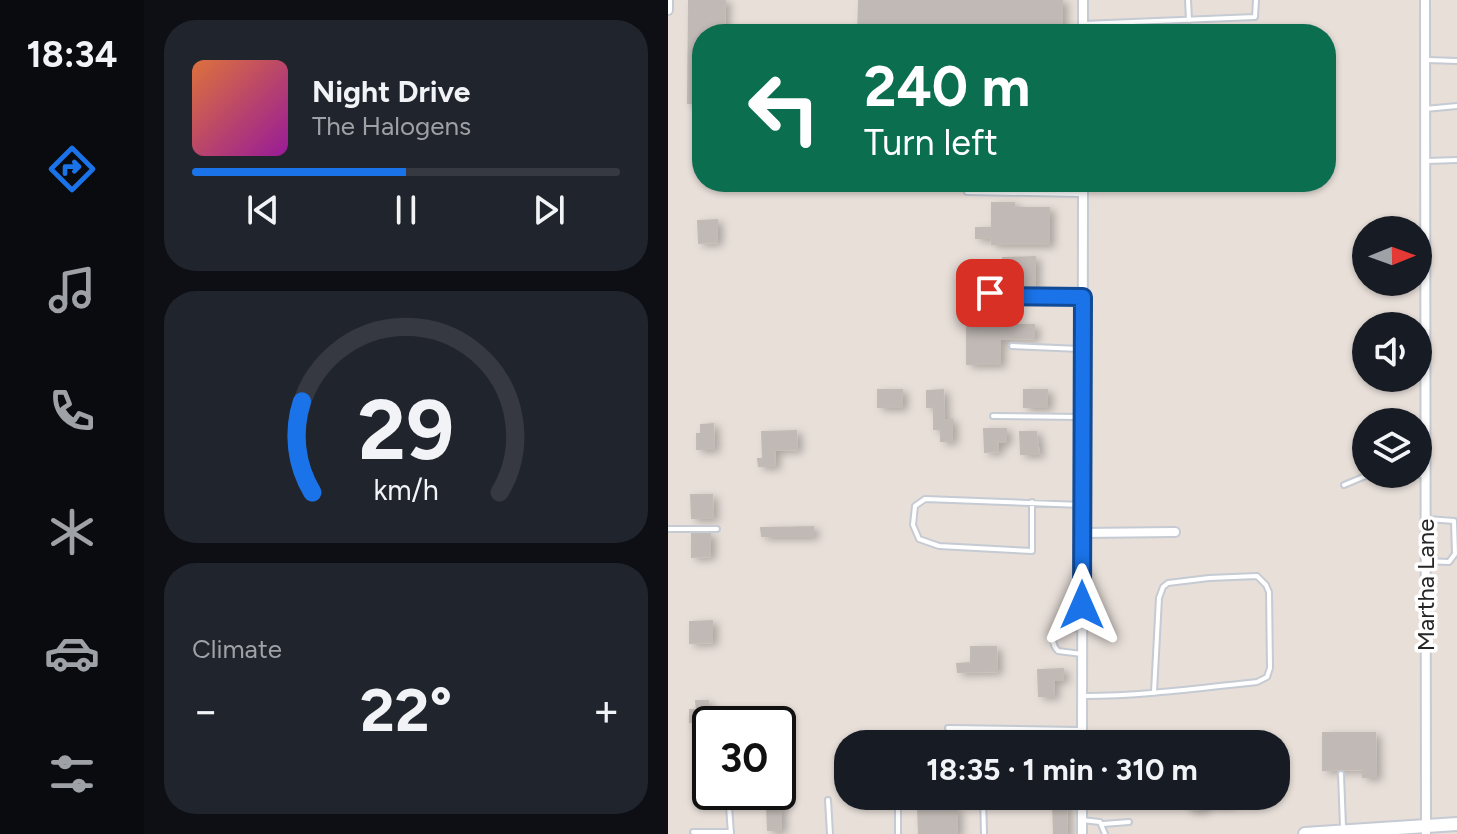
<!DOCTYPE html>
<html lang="en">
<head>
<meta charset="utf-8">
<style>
	:root { --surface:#171b24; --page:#20242c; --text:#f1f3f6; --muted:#9ea1a6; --line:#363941; --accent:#1a73e8 }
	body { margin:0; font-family:Figtree,sans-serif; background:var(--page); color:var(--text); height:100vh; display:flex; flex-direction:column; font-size:30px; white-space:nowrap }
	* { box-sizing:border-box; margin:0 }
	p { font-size:26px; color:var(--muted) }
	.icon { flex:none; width:44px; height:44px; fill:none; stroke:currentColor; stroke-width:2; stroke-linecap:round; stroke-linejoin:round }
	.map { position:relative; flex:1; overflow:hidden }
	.panel { display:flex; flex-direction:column; gap:20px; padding:20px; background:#0d0f14; width:524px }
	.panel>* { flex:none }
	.banner { position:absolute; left:24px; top:24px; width:644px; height:168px; border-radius:32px; box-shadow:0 2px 6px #0004; background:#0b6e4f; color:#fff; overflow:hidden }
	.needle { width:52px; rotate:89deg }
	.controls { position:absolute; left:684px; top:216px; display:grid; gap:16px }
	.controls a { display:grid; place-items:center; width:80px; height:80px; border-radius:50%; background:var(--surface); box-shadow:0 2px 6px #0004; font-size:40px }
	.speed { position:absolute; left:24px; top:706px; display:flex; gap:16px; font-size:40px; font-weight:700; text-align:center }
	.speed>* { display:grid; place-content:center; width:104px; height:104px; border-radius:50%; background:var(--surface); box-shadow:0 2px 6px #0004; line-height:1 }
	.speed .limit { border:4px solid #111; border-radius:12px; background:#fff; color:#111 }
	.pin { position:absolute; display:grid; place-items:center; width:68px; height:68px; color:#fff; margin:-34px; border-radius:16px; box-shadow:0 4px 12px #0006 }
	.me { position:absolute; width:88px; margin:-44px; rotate:0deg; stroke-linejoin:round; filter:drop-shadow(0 0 6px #0008) }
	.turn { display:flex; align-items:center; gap:28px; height:168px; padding:0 40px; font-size:36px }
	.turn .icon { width:104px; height:104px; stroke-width:2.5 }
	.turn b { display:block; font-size:56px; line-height:68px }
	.big { font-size:60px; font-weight:700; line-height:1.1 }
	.panel .widget { flex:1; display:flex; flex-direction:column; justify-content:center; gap:12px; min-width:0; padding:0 28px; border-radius:32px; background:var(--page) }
	.panel .dial { align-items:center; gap:0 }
	.dial svg { height:208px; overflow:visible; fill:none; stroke:var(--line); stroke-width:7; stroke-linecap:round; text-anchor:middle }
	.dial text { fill:var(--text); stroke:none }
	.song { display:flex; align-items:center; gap:24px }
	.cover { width:96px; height:96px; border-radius:12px; background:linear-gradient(135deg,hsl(20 70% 55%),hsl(300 70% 35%)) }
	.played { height:8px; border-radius:4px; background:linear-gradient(90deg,var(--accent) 50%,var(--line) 50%) }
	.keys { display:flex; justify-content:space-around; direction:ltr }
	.heat { display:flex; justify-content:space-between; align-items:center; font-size:44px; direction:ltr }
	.trip { position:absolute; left:166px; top:730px; width:456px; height:80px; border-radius:32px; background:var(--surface); box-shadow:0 2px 6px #0004; font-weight:700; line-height:80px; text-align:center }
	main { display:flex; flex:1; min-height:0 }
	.tab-bar { display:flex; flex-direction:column; width:144px; justify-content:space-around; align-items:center; background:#090b0e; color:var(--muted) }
	.tab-bar .icon { width:56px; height:56px }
	.tab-bar .selected { color:var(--accent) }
	.tab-bar b { font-size:36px; color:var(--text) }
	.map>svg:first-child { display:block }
</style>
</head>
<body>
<main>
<nav class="tab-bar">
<b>18:34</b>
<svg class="icon selected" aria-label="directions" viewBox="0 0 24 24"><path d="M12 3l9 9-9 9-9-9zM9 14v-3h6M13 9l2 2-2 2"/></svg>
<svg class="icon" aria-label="music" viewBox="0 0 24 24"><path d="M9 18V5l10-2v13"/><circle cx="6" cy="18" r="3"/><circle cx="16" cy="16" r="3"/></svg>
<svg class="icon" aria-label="phone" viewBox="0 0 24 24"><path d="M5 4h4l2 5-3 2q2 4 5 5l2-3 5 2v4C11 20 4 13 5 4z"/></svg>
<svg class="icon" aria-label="climate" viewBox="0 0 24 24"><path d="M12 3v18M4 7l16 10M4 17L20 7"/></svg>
<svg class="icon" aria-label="car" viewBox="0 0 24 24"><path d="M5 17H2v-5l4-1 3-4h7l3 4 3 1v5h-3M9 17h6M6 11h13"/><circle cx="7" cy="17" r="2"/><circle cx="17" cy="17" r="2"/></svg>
<svg class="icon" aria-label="filters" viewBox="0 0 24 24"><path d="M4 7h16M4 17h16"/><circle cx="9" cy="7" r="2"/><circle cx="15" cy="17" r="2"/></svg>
</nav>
<section class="panel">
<div class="widget">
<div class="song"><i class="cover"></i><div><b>Night Drive</b><p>The Halogens</p></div></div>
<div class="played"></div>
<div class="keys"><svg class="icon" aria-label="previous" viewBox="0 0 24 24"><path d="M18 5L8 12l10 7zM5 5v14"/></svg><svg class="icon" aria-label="pause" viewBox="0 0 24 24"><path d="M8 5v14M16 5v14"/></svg><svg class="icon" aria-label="next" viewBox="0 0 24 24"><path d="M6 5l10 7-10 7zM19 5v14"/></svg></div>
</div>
<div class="widget dial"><svg viewBox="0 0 100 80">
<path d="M14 69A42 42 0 1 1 86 69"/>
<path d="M14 69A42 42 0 0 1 10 34" stroke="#1a73e8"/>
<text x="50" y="56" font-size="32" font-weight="700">29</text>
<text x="50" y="72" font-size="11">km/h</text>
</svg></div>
<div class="widget"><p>Climate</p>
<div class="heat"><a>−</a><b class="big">22°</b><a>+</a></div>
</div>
</section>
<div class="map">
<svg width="789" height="834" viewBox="0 0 789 834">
	<defs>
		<filter id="shadow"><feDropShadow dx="5" dy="3" stdDeviation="4" flood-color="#0004"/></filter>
	</defs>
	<rect width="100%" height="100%" fill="#e8dfd9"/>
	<!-- building -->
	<g fill="#c0b9b6" stroke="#c2bab4" stroke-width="2" filter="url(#shadow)">
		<polygon points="21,0 57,0 56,34 34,34 34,103 20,103"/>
		<polygon points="191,0 394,0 394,34 190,34"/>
		<polygon points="324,203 346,203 346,208 381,208 381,244 324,244 323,238 308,238 308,228 324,228"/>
		<polygon points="49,220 49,242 31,243 30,221"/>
		<polygon points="367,257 367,289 335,289 335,258"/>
		<polygon points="299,325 366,325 366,338 332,339 332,364 299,364"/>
		<rect x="210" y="390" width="24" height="17"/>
		<polygon points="275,390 276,420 284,420 284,441 273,441 273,429 266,429 266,407 259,407 259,391"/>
		<rect x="356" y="390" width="23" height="17"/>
		<polygon points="45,424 46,449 29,449 29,434 33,434 33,425"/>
		<polygon points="316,429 338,429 338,442 330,442 330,451 317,452"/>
		<polygon points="128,431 129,449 106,450 107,466 91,466 90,459 95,459 94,432"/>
		<polygon points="352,432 368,432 371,454 353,454"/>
		<polygon points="23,495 44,495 45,518 24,518"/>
		<polygon points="145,527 145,536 94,536 93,528"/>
		<polygon points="24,534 42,534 42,556 24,557"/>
		<polygon points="44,621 44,642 22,643 22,622"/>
		<polygon points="303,647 328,647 329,671 290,672 289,664 303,663"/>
		<polygon points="395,669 395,680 385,680 386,696 371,696 370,670"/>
		<polygon points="28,701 40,701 40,722 22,722 22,710 29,710"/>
		<polygon points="655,733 707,733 708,777 695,777 695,769 655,770"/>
		<polygon points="520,796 562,796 562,804 535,804 535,810 519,809"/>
		<polygon points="385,804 398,804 399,834 386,834"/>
		<polygon points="99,806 113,806 113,830 100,830"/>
		<polygon points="289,808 289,834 251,834 250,809"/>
	</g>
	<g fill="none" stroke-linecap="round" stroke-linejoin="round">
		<defs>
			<g id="service">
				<polyline points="520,0 521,20"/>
				<polyline points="415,24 587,17 588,0"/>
				<polyline points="759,60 789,61"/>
				<polyline points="757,109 789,106"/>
				<polyline points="759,161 789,160"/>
				<polyline points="299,192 413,194"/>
				<polyline points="323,269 322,293 326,296 413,297"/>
				<polyline points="344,346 412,349"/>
				<polyline points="325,416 412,417"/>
				<polyline points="676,485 700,475 757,475"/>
				<polyline points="364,502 364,551 271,546 251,539 245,525 247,506 257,499 414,505"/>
				<polyline points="0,529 49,529"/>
				<polyline points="757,561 781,562 787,554 786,521 760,519"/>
				<path d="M414 627 387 632C384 639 385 646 390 651L414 654"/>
				<path d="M416 696C474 696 532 688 589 682L599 677 602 668 601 592 598 585 589 576 541 578 500 583 495 587 491 598 486 692"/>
				<polyline points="280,728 412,730"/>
				<polyline points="673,774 675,827"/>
				<polyline points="60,792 63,834"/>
				<polyline points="315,796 316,834"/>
				<polyline points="160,800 162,834"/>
				<polyline points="230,808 230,834"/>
				<polyline points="414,820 432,822 437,834"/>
				<polyline points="435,824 461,822"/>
				<polyline points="25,832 63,832"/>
			</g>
			<g id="minor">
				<polyline points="415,0 415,34"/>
				<polyline points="757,0 758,834"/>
				<polyline points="0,10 0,0"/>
				<polyline points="414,533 507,532"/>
				<polyline points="414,744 415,182"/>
				<polyline points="414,834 414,796"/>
			</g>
			<polyline id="secondary" points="637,834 789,824"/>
		</defs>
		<!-- service casing -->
		<use href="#service" stroke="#c5cad3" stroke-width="8"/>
		<!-- minor casing -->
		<use href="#minor" stroke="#c5cad3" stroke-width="12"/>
		<!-- secondary casing -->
		<use href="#secondary" stroke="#c5cad3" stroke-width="16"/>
		<!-- service -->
		<use href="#service" stroke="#fff" stroke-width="4"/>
		<!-- minor -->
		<use href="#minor" stroke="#fff" stroke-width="8"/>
		<!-- secondary -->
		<use href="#secondary" stroke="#fff" stroke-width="12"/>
	</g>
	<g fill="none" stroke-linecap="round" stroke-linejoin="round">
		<defs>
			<polyline id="route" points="322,293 326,296 415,297 414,605"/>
		</defs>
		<!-- route casing -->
		<use href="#route" stroke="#114b97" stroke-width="20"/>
		<!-- route -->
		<use href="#route" stroke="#1a73e8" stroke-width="14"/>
	</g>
	<g text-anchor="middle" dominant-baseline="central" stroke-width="7" stroke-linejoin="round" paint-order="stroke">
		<!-- street labels -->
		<g font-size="24" fill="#262626" stroke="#fff">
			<text transform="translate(757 585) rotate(-90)">Martha Lane</text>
		</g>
	</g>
</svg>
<div class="controls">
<a><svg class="needle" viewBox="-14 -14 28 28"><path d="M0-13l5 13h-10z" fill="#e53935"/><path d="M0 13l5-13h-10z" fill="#9ea1a6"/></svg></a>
<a><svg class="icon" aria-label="sound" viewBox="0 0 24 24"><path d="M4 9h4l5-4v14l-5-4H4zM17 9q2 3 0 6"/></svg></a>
<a><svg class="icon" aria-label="layers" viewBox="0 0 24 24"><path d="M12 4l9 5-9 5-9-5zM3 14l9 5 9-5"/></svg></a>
</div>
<div class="speed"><div class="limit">30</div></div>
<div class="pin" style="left:322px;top:293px;background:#d93025"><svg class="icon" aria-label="arrive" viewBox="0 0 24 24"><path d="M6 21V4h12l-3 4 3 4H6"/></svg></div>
<svg class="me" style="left:414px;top:605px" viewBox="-20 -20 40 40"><path d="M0-17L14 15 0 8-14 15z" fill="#1a73e8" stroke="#fff" stroke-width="4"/></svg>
<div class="trip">18:35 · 1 min · 310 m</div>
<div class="banner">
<div class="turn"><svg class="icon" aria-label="left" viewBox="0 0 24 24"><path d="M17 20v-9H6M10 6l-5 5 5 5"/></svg><div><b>240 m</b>Turn left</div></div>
</div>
</div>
</main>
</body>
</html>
